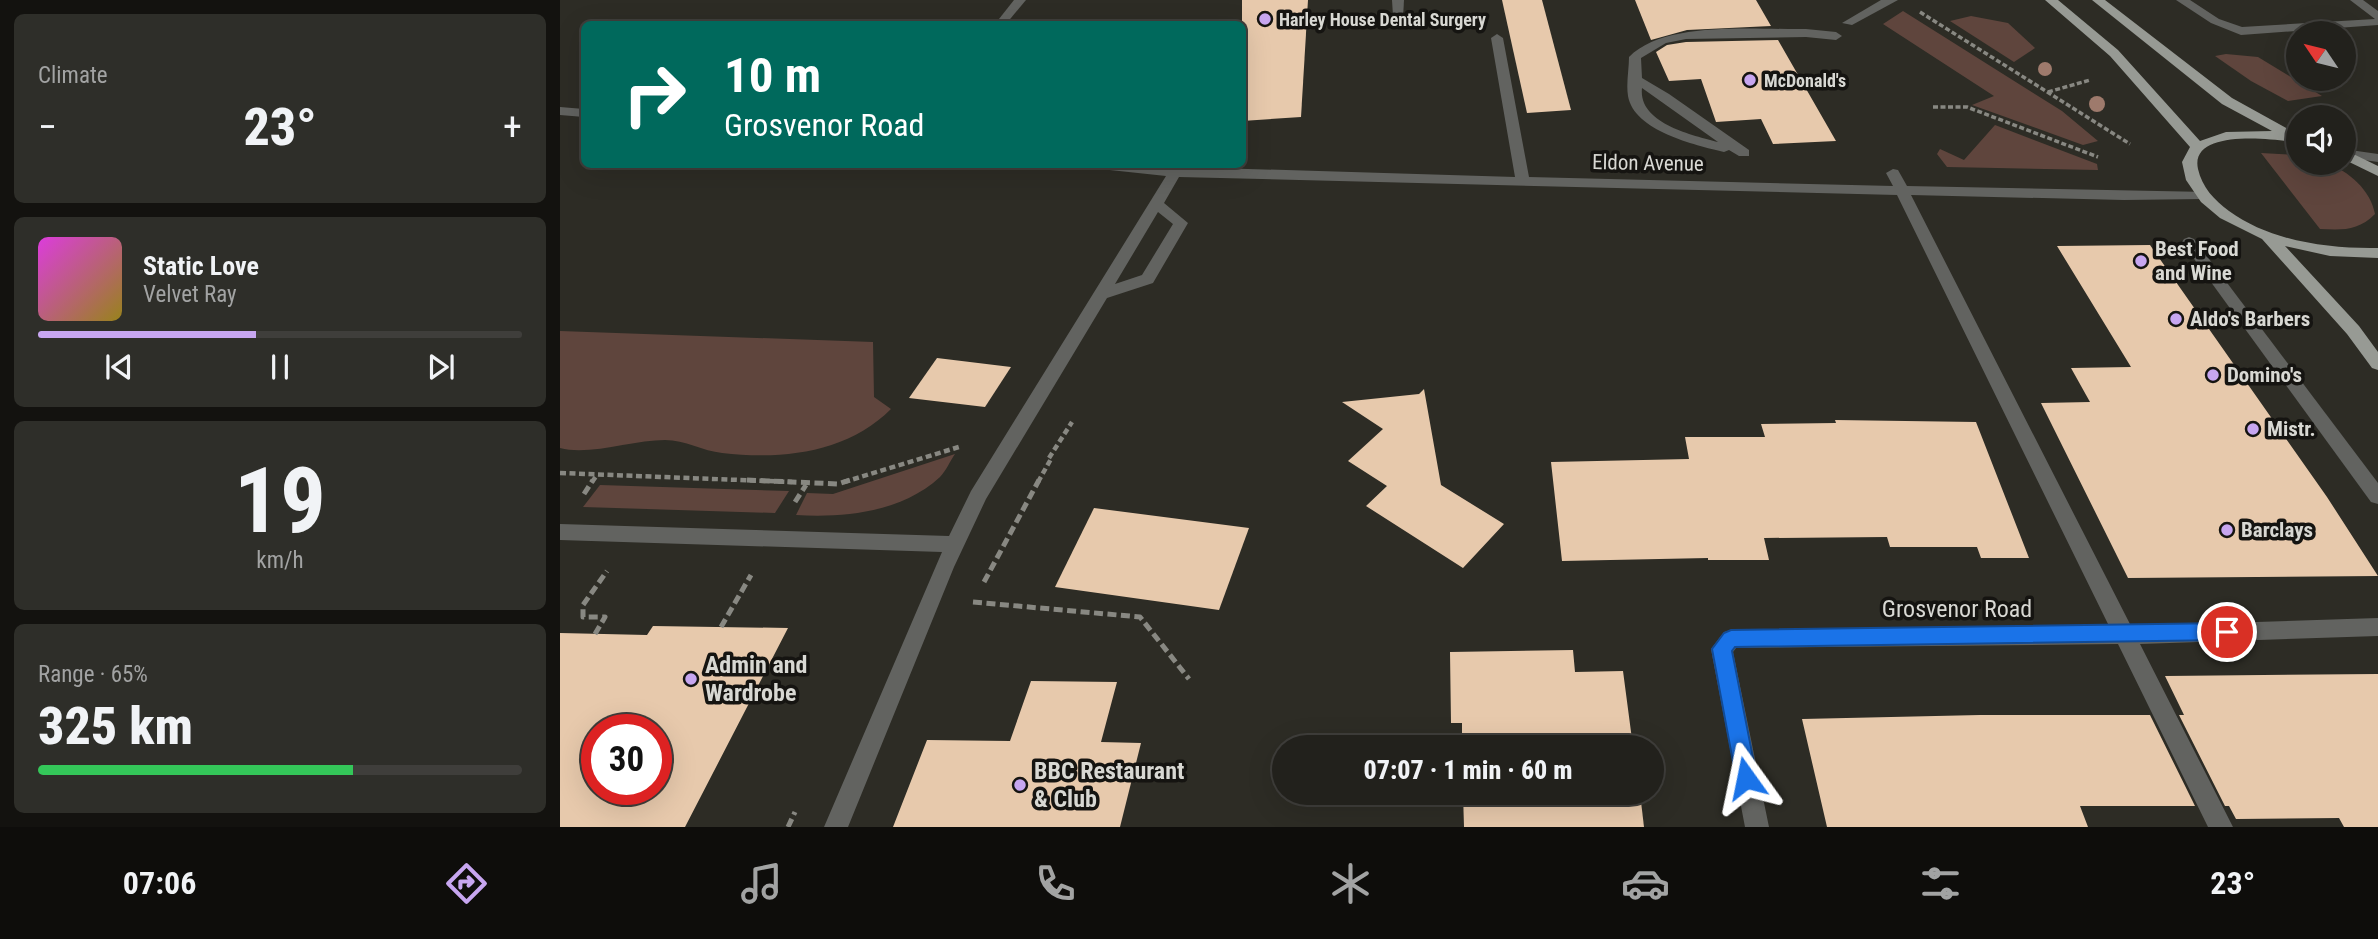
<!DOCTYPE html>
<html lang="en">
<head>
<meta charset="utf-8">
<style>
	:root { --surface:#22211c; --page:#2e2e29; --text:#f1f3f6; --muted:#a2a3a3; --line:#3f3e3b; --accent:#c7a6f0 }
	body { margin:0; font-family:"Roboto Condensed",sans-serif; background:var(--page); color:var(--text); height:100vh; display:flex; flex-direction:column; font-size:26px; white-space:nowrap }
	* { box-sizing:border-box; margin:0 }
	p { font-size:23px; color:var(--muted) }
	.icon { flex:none; width:38px; height:38px; fill:none; stroke:currentColor; stroke-width:2; stroke-linecap:round; stroke-linejoin:round }
	.map { position:relative; flex:1; overflow:hidden }
	.details { display:flex; flex-direction:column; gap:14px; padding:14px; background:#13120f; width:560px }
	.details>* { flex:none }
	.hud { position:absolute; left:21px; top:21px; width:665px; height:147px; border-radius:10px; box-shadow:0 7px 28px #0002,0 0 0 2px var(--line); background:#00695c; color:#fff; overflow:hidden }
	.needle { width:46px; rotate:305deg }
	.buttons { position:absolute; left:1726px; top:21px; display:grid; gap:14px }
	.buttons a { display:grid; place-items:center; width:70px; height:70px; border-radius:50%; background:var(--surface); box-shadow:0 7px 28px #0002,0 0 0 2px var(--line); font-size:35px }
	.speed { position:absolute; left:21px; top:714px; display:flex; gap:14px; font-size:35px; font-weight:700; text-align:center }
	.speed>* { display:grid; place-content:center; width:91px; height:91px; border-radius:50%; background:var(--surface); box-shadow:0 7px 28px #0002,0 0 0 2px var(--line); line-height:1 }
	.speed .limit { border:10px solid #d22; background:#fff; color:#111 }
	.pin { position:absolute; display:grid; place-items:center; width:60px; height:60px; color:#fff; margin:-30px; border:4px solid #fff; border-radius:50%; box-shadow:0 2px 7px #0007 }
	.me { position:absolute; width:77px; margin:-38px; rotate:348deg; stroke-linejoin:round; filter:drop-shadow(0 0 5px #0008) }
	.turn { display:flex; align-items:center; gap:24px; height:147px; padding:0 28px; font-size:32px }
	.turn .icon { width:91px; height:91px; stroke-width:2.5 }
	.turn b { display:block; font-size:49px; line-height:60px }
	.big { font-size:52px; font-weight:800; line-height:1.1 }
	.details .tile { flex:1; display:flex; flex-direction:column; justify-content:center; gap:10px; min-width:0; padding:0 24px; border-radius:10px; background:var(--page) }
	.details .dial { align-items:center; gap:0 }
	.dial b { font-size:91px; line-height:1 }
	.song { display:flex; align-items:center; gap:21px }
	.cover { width:84px; height:84px; border-radius:10px; background:linear-gradient(135deg,hsl(300 70% 55%),hsl(50 70% 35%)) }
	.played { height:7px; border-radius:4px; background:linear-gradient(90deg,var(--accent) 45%,var(--line) 45%) }
	.keys { display:flex; justify-content:space-around; direction:ltr }
	.heat { display:flex; justify-content:space-between; align-items:center; font-size:38px; direction:ltr }
	.charge { height:10px; border-radius:5px; background:linear-gradient(90deg,#34c759 65%,var(--line) 0) }
	.trip { position:absolute; left:712px; top:735px; width:392px; height:70px; border-radius:35px; background:var(--surface); box-shadow:0 7px 28px #0002,0 0 0 2px var(--line); font-weight:800; line-height:70px; text-align:center }
	.dock { display:flex; height:112px; justify-content:space-around; align-items:center; background:#0e0d0b; color:var(--muted) }
	.dock .icon { width:49px; height:49px }
	.dock .current { color:var(--accent) }
	.dock b { font-size:32px; color:var(--text) }
	main { display:flex; flex:1; min-height:0 }
	.map>svg:first-child { display:block }
</style>
</head>
<body>
<main>
<section class="details">
<div class="tile"><p>Climate</p>
<div class="heat"><a>−</a><b class="big">23°</b><a>+</a></div>
</div>
<div class="tile">
<div class="song"><i class="cover"></i><div><b>Static Love</b><p>Velvet Ray</p></div></div>
<div class="played"></div>
<div class="keys"><svg class="icon" aria-label="previous" viewBox="0 0 24 24"><path d="M18 5L8 12l10 7zM5 5v14"/></svg><svg class="icon" aria-label="pause" viewBox="0 0 24 24"><path d="M8 5v14M16 5v14"/></svg><svg class="icon" aria-label="next" viewBox="0 0 24 24"><path d="M6 5l10 7-10 7zM19 5v14"/></svg></div>
</div>
<div class="tile dial"><b>19</b><p>km/h</p></div>
<div class="tile"><p>Range · 65%</p><b class="big">325 km</b><div class="charge"></div></div>
</section>
<div class="map">
<svg width="1818" height="827" viewBox="0 0 1818 827">
	<rect width="100%" height="100%" fill="#2d2c25"/>
	<!-- green -->
	<g fill="#5f453d">
		<polygon points="1343,11 1502,111 1538,141 1523,145 1412,105 1434,96 1323,24"/>
		<polygon points="1411,16 1448,23 1475,48 1454,62 1390,21"/>
		<polygon points="1666,54 1698,57 1762,96 1728,101 1691,81 1655,56"/>
		<polygon points="1435,125 1537,164 1538,170 1387,167 1377,154 1380,149 1404,160"/>
		<path d="M1701 153 1738 155V163C1747 163 1758 161 1766 164 1789 170 1811 191 1815 214 1798 231 1783 230 1760 229Z"/>
		<path d="M0 331 313 342 314 397 331 409C287 453 222 460 162 453 143 451 125 440 105 440 73 440 29 456 0 448Z"/>
		<path d="M395 454C390 461 386 471 380 477 342 512 285 518 236 515L247 493 273 494Z"/>
		<polygon points="40,485 229,491 215,513 23,507"/>
	</g>
	<!-- building -->
	<g fill="#e7c9ac" fill-rule="evenodd">
		<polygon points="682,0 748,0 741,117 682,121"/>
		<polygon points="942,0 982,0 1011,110 967,113"/>
		<polygon points="1075,0 1196,0 1211,26 1127,30 1091,40"/>
		<polygon points="1218,40 1276,141 1213,144 1201,119 1156,122 1141,79 1109,81 1096,52 1107,45 1126,42"/>
		<polygon points="1590,245 1767,497 1818,576 1568,578 1481,403 1530,402 1511,368 1571,367 1497,246"/>
		<polygon points="377,358 451,367 425,407 349,398"/>
		<polygon points="864,389 881,485 944,524 903,568 806,506 827,486 788,461 823,429 782,402 859,394"/>
		<polygon points="1275,420 1416,422 1469,558 1421,558 1417,547 1330,547 1327,537 1204,538 1209,560 1148,560 1148,558 1002,561 991,462 1129,459 1125,437 1205,437 1201,424 1276,423"/>
		<polygon points="534,508 689,528 659,610 495,587"/>
		<path d="M93 626 228 628 125 827H0V633L87 635ZM37 730H96V789H37Z"/>
		<polygon points="1013,650 1015,672 1063,671 1073,747 902,747 902,723 891,723 890,652"/>
		<polygon points="1818,674 1818,827 1784,827 1779,818 1676,819 1669,806 1665,806 1619,715 1624,715 1605,676"/>
		<polygon points="471,681 557,682 541,742 581,743 560,827 333,827 367,740 450,741"/>
		<polygon points="1420,715 1590,715 1635,806 1520,806 1528,827 1267,827 1242,719"/>
		<polygon points="903,793 1080,793 1084,827 904,827"/>
	</g>
	<g fill="none" stroke-linecap="round" stroke-linejoin="round">
		<!-- path-far2 -->
		<g stroke="#888882" stroke-width="3.5" stroke-dasharray="5 2.5" stroke-linecap="butt">
			<polyline points="1360,12 1570,144"/>
			<polyline points="1488,92 1530,80"/>
			<polyline points="1373,107 1407,107 1538,157"/>
		</g>
		<!-- path-far1 -->
		<g stroke="#888882" stroke-width="4.5" stroke-dasharray="6 3.5" stroke-linecap="butt">
			<polyline points="489,458 512,422"/>
			<polyline points="0,473 232,482"/>
			<polyline points="32,482 37,475"/>
			<polyline points="284,482 402,446"/>
			<polyline points="478,482 491,459"/>
		</g>
		<!-- path -->
		<g stroke="#888882" stroke-width="5" stroke-dasharray="9 4.5" stroke-linecap="butt">
			<polyline points="187,480 278,484 290,480"/>
			<polyline points="24,494 33,480"/>
			<polyline points="235,502 246,485"/>
			<polyline points="424,582 479,480"/>
			<polyline points="413,602 580,617 629,679"/>
			<polyline points="161,627 191,575"/>
			<polyline points="35,634 45,617 23,617 23,605 47,571"/>
			<polyline points="228,827 235,812"/>
		</g>
		<!-- minor -->
		<g fill="#626360" fill-rule="evenodd">
			<polygon points="454,0 466,0 446,24 435,24"/>
			<polygon points="832,0 844,0 843,18 833,16"/>
			<polygon points="1321,0 1338,0 1292,25 1282,23"/>
			<polygon points="1616,0 1630,0 1659,19 1682,27 1815,19 1790,0 1803,0 1818,11 1818,25 1681,35 1651,23"/>
			<path d="M1246 29 1276 32 1282 36 1276 40 1246 37 1126 39 1106 43 1081 58 1082 78 1109 94 1189 150V156H1179L1169 150 1164 152C1135 145 1074 131 1068 96 1066 84 1069 69 1069 57 1105 20 1196 30 1246 29ZM1082 88 1158 142C1132 135 1078 123 1082 88Z"/>
			<path d="M937 34 943 38 969 177 1333 186 1326 173 1333 169 1338 170 1347 186 1648 192 1650 195 1643 199 1564 200 1351 195 1571 626 1818 618V636L1580 644 1673 827H1648L1558 644 1176 648 1173 652 1209 827H1185L1151 649 1164 632 1171 630 1549 626 1337 195 619 177 604 203 628 223 593 283 547 298 426 499 394 567 288 827H264L382 552 0 540V524L389 536 411 491 606 176 531 168 524 164 955 177 931 38ZM598 212 613 224 582 275 555 284Z"/>
			<polygon points="0,107 24,109 24,117 0,115"/>
			<polygon points="1783,149 1818,154 1818,162 1783,157"/>
			<polygon points="1629,237 1634,239 1818,483 1818,504 1811,502 1624,245 1622,242 1624,239"/>
		</g>
		<!-- major -->
		<g fill="#979a94" fill-rule="evenodd">
			<path d="M1485 0H1498L1558 50 1640 141 1666 132 1712 131 1662 104 1532 0H1545L1672 98 1728 129 1729 133 1738 135V143C1716 139 1629 128 1638 169 1642 187 1654 200 1669 211 1710 241 1768 249 1818 248V258L1770 256 1725 246 1799 326 1818 352V370L1812 368 1787 334 1702 239 1660 218 1641 202 1626 180 1622 162 1630 147 1550 56Z"/>
			<polygon points="1783,149 1818,166 1818,176 1783,159"/>
		</g>
	</g>
	<!-- trees -->
	<g fill="#9e7a6c">
		<circle cx="1485" cy="69" r="7"/>
		<circle cx="1537" cy="104" r="8"/>
	</g>
	<!-- route -->
	<polygon fill="#1a73e8" stroke="#114b97" stroke-width="2" points="1667,623 1673,626 1676,632 1673,638 1667,640 1175,647 1172,651 1197,778 1194,785 1186,788 1179,785 1176,778 1152,649 1164,633 1171,630"/>
	<!-- markers -->
	<g fill="#c7a6f0" stroke="#151411" stroke-width="2.5">
		<circle cx="705" cy="19" r="7"/>
		<circle cx="1190" cy="80" r="7"/>
		<circle cx="1581" cy="261" r="7"/>
		<circle cx="1616" cy="319" r="7"/>
		<circle cx="1653" cy="375" r="7"/>
		<circle cx="1693" cy="429" r="7"/>
		<circle cx="1667" cy="530" r="7"/>
		<circle cx="131" cy="679" r="7"/>
		<circle cx="460" cy="785" r="7"/>
	</g>
	<g text-anchor="middle" dominant-baseline="central" stroke-width="7" stroke-linejoin="round" paint-order="stroke">
		<!-- far-poi labels -->
		<g font-size="18" font-weight="bold" fill="#d8d8d3" stroke="#151411" text-anchor="start">
			<text x="719" y="19">Harley House Dental Surgery</text>
			<text x="1204" y="80">McDonald's</text>
		</g>
		<!-- street labels -->
		<g font-size="21" fill="#d8d8d3" stroke="#151411">
			<text transform="translate(1088 163) rotate(1)">Eldon Avenue</text>
		</g>
		<!-- poi labels -->
		<g font-size="21" font-weight="bold" fill="#d8d8d3" stroke="#151411" text-anchor="start">
			<text x="1595" y="249">Best Food<tspan x="1595" dy="24">and Wine</tspan></text>
			<text x="1630" y="319">Aldo's Barbers</text>
			<text x="1667" y="375">Domino's</text>
			<text x="1707" y="429">Mistr.</text>
			<text x="1681" y="530">Barclays</text>
		</g>
		<!-- near-street labels -->
		<g font-size="24" fill="#d8d8d3" stroke="#151411">
			<text x="1397" y="609">Grosvenor Road</text>
		</g>
		<!-- near-poi labels -->
		<g font-size="24" font-weight="bold" fill="#d8d8d3" stroke="#151411" text-anchor="start">
			<text x="145" y="665">Admin and<tspan x="145" dy="28">Wardrobe</tspan></text>
			<text x="474" y="771">BBC Restaurant<tspan x="474" dy="28">&amp; Club</tspan></text>
		</g>
	</g>
</svg>
<div class="buttons">
<a><svg class="needle" viewBox="-14 -14 28 28"><path d="M0-13l5 13h-10z" fill="#e53935"/><path d="M0 13l5-13h-10z" fill="#a2a3a3"/></svg></a>
<a><svg class="icon" aria-label="sound" viewBox="0 0 24 24"><path d="M4 9h4l5-4v14l-5-4H4zM17 9q2 3 0 6"/></svg></a>
</div>
<div class="speed"><div class="limit">30</div></div>
<div class="pin" style="left:1667px;top:632px;background:#d93025"><svg class="icon" aria-label="arrive" viewBox="0 0 24 24"><path d="M6 21V4h12l-3 4 3 4H6"/></svg></div>
<svg class="me" style="left:1186px;top:778px" viewBox="-20 -20 40 40"><path d="M0-17L14 15 0 8-14 15z" fill="#1a73e8" stroke="#fff" stroke-width="4"/></svg>
<div class="trip">07:07 · 1 min · 60 m</div>
<div class="hud">
<div class="turn"><svg class="icon" aria-label="right" viewBox="0 0 24 24"><path d="M7 20v-9h11M14 6l5 5-5 5"/></svg><div><b>10 m</b>Grosvenor Road</div></div>
</div>
</div>
</main>
<nav class="dock">
<b>07:06</b>
<svg class="icon current" aria-label="directions" viewBox="0 0 24 24"><path d="M12 3l9 9-9 9-9-9zM9 14v-3h6M13 9l2 2-2 2"/></svg>
<svg class="icon" aria-label="music" viewBox="0 0 24 24"><path d="M9 18V5l10-2v13"/><circle cx="6" cy="18" r="3"/><circle cx="16" cy="16" r="3"/></svg>
<svg class="icon" aria-label="phone" viewBox="0 0 24 24"><path d="M5 4h4l2 5-3 2q2 4 5 5l2-3 5 2v4C11 20 4 13 5 4z"/></svg>
<svg class="icon" aria-label="climate" viewBox="0 0 24 24"><path d="M12 3v18M4 7l16 10M4 17L20 7"/></svg>
<svg class="icon" aria-label="car" viewBox="0 0 24 24"><path d="M5 17H2v-5l4-1 3-4h7l3 4 3 1v5h-3M9 17h6M6 11h13"/><circle cx="7" cy="17" r="2"/><circle cx="17" cy="17" r="2"/></svg>
<svg class="icon" aria-label="filters" viewBox="0 0 24 24"><path d="M4 7h16M4 17h16"/><circle cx="9" cy="7" r="2"/><circle cx="15" cy="17" r="2"/></svg>
<b>23°</b>
</nav>
</body>
</html>
